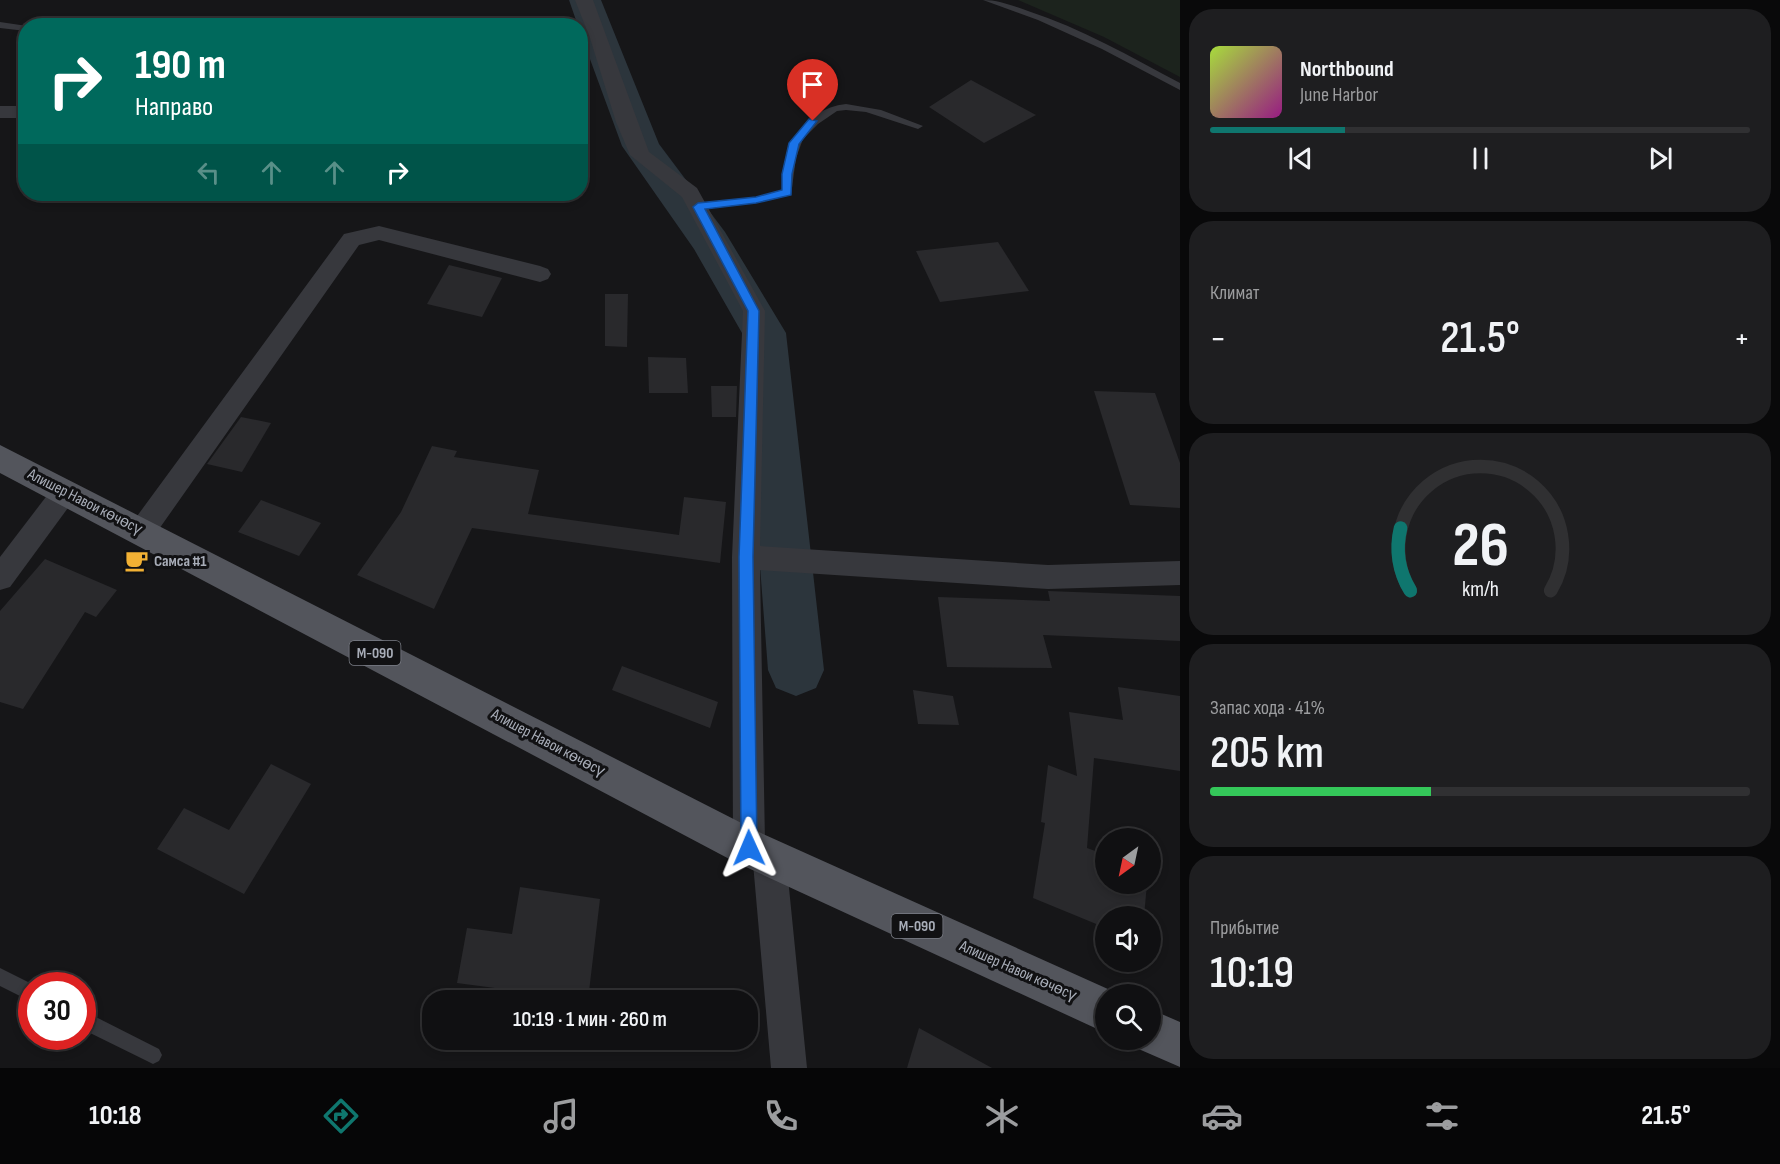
<!DOCTYPE html>
<html lang="ru">
<head>
<meta charset="utf-8">
<style>
	:root { --surface:#101012; --page:#1e1e20; --text:#f1f3f6; --muted:#9c9d9f; --line:#303032; --accent:#0f766e }
	body { margin:0; font-family:"Sofia Sans Condensed",sans-serif; background:var(--page); color:var(--text); height:100vh; display:flex; flex-direction:column; font-size:22px; white-space:nowrap }
	* { box-sizing:border-box; margin:0 }
	p { font-size:20px; color:var(--muted) }
	.icon { flex:none; width:33px; height:33px; fill:none; stroke:currentColor; stroke-width:2; stroke-linecap:round; stroke-linejoin:round }
	.map { position:relative; flex:1; overflow:hidden }
	.panel { display:flex; flex-direction:column; gap:9px; padding:9px; background:#09090a; width:600px }
	.panel>* { flex:none }
	.banner { position:absolute; left:18px; top:18px; width:570px; height:183px; border-radius:24px; box-shadow:0 3px 9px #0003,0 0 0 2px var(--line); background:#00695c; color:#fff; overflow:hidden }
	.needle { width:39px; rotate:213deg }
	.controls { position:absolute; left:1095px; top:828px; display:grid; gap:12px }
	.controls a { display:grid; place-items:center; width:66px; height:66px; border-radius:50%; background:var(--surface); box-shadow:0 3px 9px #0003,0 0 0 2px var(--line); font-size:30px }
	.speed { position:absolute; left:18px; top:972px; display:flex; gap:12px; font-size:30px; font-weight:700; text-align:center }
	.speed>* { display:grid; place-content:center; width:78px; height:78px; border-radius:50%; background:var(--surface); box-shadow:0 3px 9px #0003,0 0 0 2px var(--line); line-height:1 }
	.speed .limit { border:9px solid #d22; background:#fff; color:#111 }
	.pin { position:absolute; display:grid; place-items:center; width:51px; height:51px; color:#fff; margin:-62px -26px; border-radius:50% 50% 50% 0; rotate:-45deg; box-shadow:0 0 6px #0007 }
	.pin .icon { rotate:45deg }
	.me { position:absolute; width:66px; margin:-33px; rotate:359deg; stroke-linejoin:round; filter:drop-shadow(0 0 4px #0008) }
	.turn { display:flex; align-items:center; gap:21px; height:126px; padding:0 18px; font-size:27px }
	.turn .icon { width:78px; height:78px; stroke-width:2.5 }
	.turn b { display:block; font-size:42px; line-height:51px }
	.lanes { display:flex; align-items:center; height:57px; padding:0 18px; background:#0003; justify-content:center; gap:30px; direction:ltr }
	.lanes .off { opacity:.35 }
	.big { font-size:45px; font-weight:600; line-height:1.1 }
	.panel .widget { flex:1; display:flex; flex-direction:column; justify-content:center; gap:9px; min-width:0; padding:0 21px; border-radius:24px; background:var(--page) }
	.panel .dial { align-items:center; gap:0 }
	.dial svg { height:156px; overflow:visible; fill:none; stroke:var(--line); stroke-width:7; stroke-linecap:round; text-anchor:middle }
	.dial text { fill:var(--text); stroke:none }
	.song { display:flex; align-items:center; gap:18px }
	.cover { width:72px; height:72px; border-radius:9px; background:linear-gradient(135deg,hsl(80 70% 55%),hsl(310 70% 35%)) }
	.played { height:6px; border-radius:3px; background:linear-gradient(90deg,var(--accent) 25%,var(--line) 25%) }
	.keys { display:flex; justify-content:space-around; direction:ltr }
	.heat { display:flex; justify-content:space-between; align-items:center; font-size:33px; direction:ltr }
	.charge { height:9px; border-radius:4px; background:linear-gradient(90deg,#34c759 41%,var(--line) 0) }
	.trip { position:absolute; left:422px; top:990px; width:336px; height:60px; border-radius:24px; background:var(--surface); box-shadow:0 3px 9px #0003,0 0 0 2px var(--line); font-weight:600; line-height:60px; text-align:center }
	.tab-bar { display:flex; height:96px; justify-content:space-around; align-items:center; background:#060607; color:var(--muted) }
	.tab-bar .icon { width:42px; height:42px }
	.tab-bar .current { color:var(--accent) }
	.tab-bar b { font-size:27px; color:var(--text) }
	main { display:flex; flex:1; min-height:0 }
	.map>svg:first-child { display:block }
</style>
</head>
<body>
<main>
<div class="map">
<svg width="1180" height="1068" viewBox="0 0 1180 1068">
	<rect width="100%" height="100%" fill="#161618"/>
	<!-- green -->
	<polygon fill="#1c231d" points="1018,0 1180,0 1180,77 1104,37"/>
	<g fill="none" stroke-linecap="round" stroke-linejoin="round">
		<!-- river -->
		<polygon fill="#2c353c" fill-rule="evenodd" points="569,0 601,0 659,144 725,232 786,333 824,670 816,688 796,696 776,688 768,670 742,333 694,249 622,146 580,32 580,26 578,26"/>
	</g>
	<!-- building -->
	<g fill="#29292c">
		<polygon points="971,80 1036,115 984,143 929,107"/>
		<polygon points="998,242 1029,291 940,302 916,251"/>
		<polygon points="449,265 502,278 482,317 427,304"/>
		<polygon points="605,294 628,294 627,347 605,346"/>
		<polygon points="648,357 686,358 688,393 649,393"/>
		<polygon points="711,386 737,386 736,417 712,417"/>
		<polygon points="1094,391 1155,393 1180,463 1180,508 1130,505"/>
		<polygon points="241,417 271,423 242,472 207,464"/>
		<polygon points="432,446 457,451 454,457 539,470 528,514 679,535 684,497 726,502 720,563 472,528 434,609 357,575 401,512"/>
		<polygon points="261,500 321,523 299,556 238,532"/>
		<polygon points="45,559 117,590 96,617 85,612 23,709 0,702 0,611"/>
		<polygon points="1048,591 1180,596 1180,641 1043,635 1052,668 947,667 938,597 1050,601"/>
		<polygon points="622,666 718,702 710,728 612,690"/>
		<polygon points="1118,687 1180,696 1180,771 1094,758 1087,848 1106,855 1106,884 1147,884 1144,916 1106,916 1106,928 1033,898 1045,823 1041,822 1048,765 1077,776 1069,712 1123,720"/>
		<polygon points="913,690 953,696 959,725 918,724"/>
		<polygon points="271,764 311,784 244,894 157,849 184,808 229,830"/>
		<polygon points="520,887 600,899 588,1000 457,983 467,928 512,934"/>
		<polygon points="919,1028 992,1068 907,1068"/>
	</g>
	<g fill="none" stroke-linecap="round" stroke-linejoin="round">
		<!-- service -->
		<g fill="#37383d" fill-rule="evenodd">
			<path d="M983 0C999 0 1013 6 1028 11 1081 28 1131 57 1180 83V90L1102 49 1038 20Z"/>
			<polygon points="0,22 27,26 26,31 0,28"/>
			<path d="M846 104 881 110 923 126 918 129 866 112 846 110 837 111 818 124 803 139 796 158 791 195 756 203 694 209V205L698 204 756 197 782 191C783 151 801 109 846 104Z"/>
			<polygon points="0,968 36,986 32,986 32,1002 0,986"/>
			<polygon points="82,1010 159,1049 162,1055 159,1061 153,1064 147,1061 82,1029"/>
		</g>
		<!-- minor -->
		<g fill="#37383d" fill-rule="evenodd">
			<polygon points="575,0 593,0 649,152 697,188 765,311 760,546 1048,565 1180,561 1180,585 1048,589 760,570 765,843 769,841 781,846 786,858 807,1068 771,1068 753,863 749,864 737,860 733,848 732,557 743,311 682,197 630,155 616,122 590,38"/>
			<rect x="0" y="106" width="26" height="12"/>
			<polygon points="379,226 540,266 548,269 551,274 548,279 540,282 379,240 359,245 152,539 142,542 132,539 129,531 132,523 344,234"/>
			<polygon points="64,482 73,485 77,493 73,501 10,587 0,590 0,557 55,485"/>
		</g>
		<!-- primary -->
		<g fill="#53555c" fill-rule="evenodd">
			<polygon points="0,445 763,834 1119,994 1106,994 1106,1033 735,862 0,473"/>
			<polygon points="1150,1009 1180,1022 1180,1067 1134,1047 1131,1040 1150,1040"/>
		</g>
	</g>
	<!-- route -->
	<polygon fill="#1a73e8" stroke="#114b97" stroke-width="1.5" points="809,119 817,121 799,144 792,174 791,195 756,203 705,209 759,311 753,557 757,848 755,854 749,856 743,854 741,848 739,557 748,311 693,207 698,203 756,197 782,190 782,174 789,143"/>
	<!-- icons -->
	<defs>
		<symbol id="cafe-bare" viewBox="-9 -9 18 18"><path d="M-5.5-4.5H6V0H3Q3 3.5 0 3.5H-2.5Q-5.5 3.5-5.5 0ZM3-3.2v2h1.7v-2ZM-6 4.5H4V6H-6Z" fill="#f2b134" stroke="#111113" stroke-width="2.5" paint-order="stroke"/></symbol>
	</defs>
	<g fill-rule="evenodd">
		<use href="#cafe-bare" x="120" y="544" width="33" height="33"/>
	</g>
	<g text-anchor="middle" dominant-baseline="central" stroke-width="6" stroke-linejoin="round" paint-order="stroke">
		<!-- shield labels -->
		<g fill="#111113" stroke="#7b7e86" stroke-width="1.5">
			<rect x="349.5" y="641" width="51" height="24" rx="4.5"/>
			<rect x="891.5" y="914" width="51" height="24" rx="4.5"/>
		</g>
		<g font-size="15" font-weight="bold" fill="#a8adb8">
			<text x="375" y="653">М-090</text>
			<text x="917" y="926">М-090</text>
		</g>
		<!-- street labels -->
		<g font-size="16" fill="#a8adb8" stroke="#111113">
			<text transform="translate(85 502) rotate(27)">Алишер Навои көчөсү</text>
			<text transform="translate(548 743) rotate(28)">Алишер Навои көчөсү</text>
			<text transform="translate(1018 971) rotate(24)">Алишер Навои көчөсү</text>
		</g>
		<!-- poi labels -->
		<g font-size="16" font-weight="bold" fill="#a8adb8" stroke="#111113" text-anchor="start">
			<text x="154" y="561">Самса #1</text>
		</g>
	</g>
</svg>
<div class="controls">
<a><svg class="needle" viewBox="-14 -14 28 28"><path d="M0-13l5 13h-10z" fill="#e53935"/><path d="M0 13l5-13h-10z" fill="#9c9d9f"/></svg></a>
<a><svg class="icon" aria-label="sound" viewBox="0 0 24 24"><path d="M4 9h4l5-4v14l-5-4H4zM17 9q2 3 0 6"/></svg></a>
<a><svg class="icon" aria-label="search" viewBox="0 0 24 24"><circle cx="10" cy="10" r="6"/><path d="M15 15l6 6"/></svg></a>
</div>
<div class="speed"><div class="limit">30</div></div>
<div class="pin" style="left:813px;top:121px;background:#d93025"><svg class="icon" aria-label="arrive" viewBox="0 0 24 24"><path d="M6 21V4h12l-3 4 3 4H6"/></svg></div>
<svg class="me" style="left:749px;top:848px" viewBox="-20 -20 40 40"><path d="M0-17L14 15 0 8-14 15z" fill="#1a73e8" stroke="#fff" stroke-width="4"/></svg>
<div class="trip">10:19 · 1 мин · 260 m</div>
<div class="banner">
<div class="turn"><svg class="icon" aria-label="right" viewBox="0 0 24 24"><path d="M7 20v-9h11M14 6l5 5-5 5"/></svg><div><b>190 m</b>Направо</div></div>
<div class="lanes"><svg class="icon off" aria-label="left" viewBox="0 0 24 24"><path d="M17 20v-9H6M10 6l-5 5 5 5"/></svg><svg class="icon off" aria-label="ahead" viewBox="0 0 24 24"><path d="M12 20V5M6 11l6-6 6 6"/></svg><svg class="icon off" aria-label="ahead" viewBox="0 0 24 24"><path d="M12 20V5M6 11l6-6 6 6"/></svg><svg class="icon" aria-label="right" viewBox="0 0 24 24"><path d="M7 20v-9h11M14 6l5 5-5 5"/></svg></div>
</div>
</div>
<section class="panel">
<div class="widget">
<div class="song"><i class="cover"></i><div><b>Northbound</b><p>June Harbor</p></div></div>
<div class="played"></div>
<div class="keys"><svg class="icon" aria-label="previous" viewBox="0 0 24 24"><path d="M18 5L8 12l10 7zM5 5v14"/></svg><svg class="icon" aria-label="pause" viewBox="0 0 24 24"><path d="M8 5v14M16 5v14"/></svg><svg class="icon" aria-label="next" viewBox="0 0 24 24"><path d="M6 5l10 7-10 7zM19 5v14"/></svg></div>
</div>
<div class="widget"><p>Климат</p>
<div class="heat"><a>−</a><b class="big">21.5°</b><a>+</a></div>
</div>
<div class="widget dial"><svg viewBox="0 0 100 80">
<path d="M14 69A42 42 0 1 1 86 69"/>
<path d="M14 69A42 42 0 0 1 9 37" stroke="#0f766e"/>
<text x="50" y="56" font-size="32" font-weight="700">26</text>
<text x="50" y="72" font-size="11">km/h</text>
</svg></div>
<div class="widget"><p>Запас хода · 41%</p><b class="big">205 km</b><div class="charge"></div></div>
<div class="widget"><p>Прибытие</p><b class="big">10:19</b></div>
</section>
</main>
<nav class="tab-bar">
<b>10:18</b>
<svg class="icon current" aria-label="directions" viewBox="0 0 24 24"><path d="M12 3l9 9-9 9-9-9zM9 14v-3h6M13 9l2 2-2 2"/></svg>
<svg class="icon" aria-label="music" viewBox="0 0 24 24"><path d="M9 18V5l10-2v13"/><circle cx="6" cy="18" r="3"/><circle cx="16" cy="16" r="3"/></svg>
<svg class="icon" aria-label="phone" viewBox="0 0 24 24"><path d="M5 4h4l2 5-3 2q2 4 5 5l2-3 5 2v4C11 20 4 13 5 4z"/></svg>
<svg class="icon" aria-label="climate" viewBox="0 0 24 24"><path d="M12 3v18M4 7l16 10M4 17L20 7"/></svg>
<svg class="icon" aria-label="car" viewBox="0 0 24 24"><path d="M5 17H2v-5l4-1 3-4h7l3 4 3 1v5h-3M9 17h6M6 11h13"/><circle cx="7" cy="17" r="2"/><circle cx="17" cy="17" r="2"/></svg>
<svg class="icon" aria-label="filters" viewBox="0 0 24 24"><path d="M4 7h16M4 17h16"/><circle cx="9" cy="7" r="2"/><circle cx="15" cy="17" r="2"/></svg>
<b>21.5°</b>
</nav>
</body>
</html>
